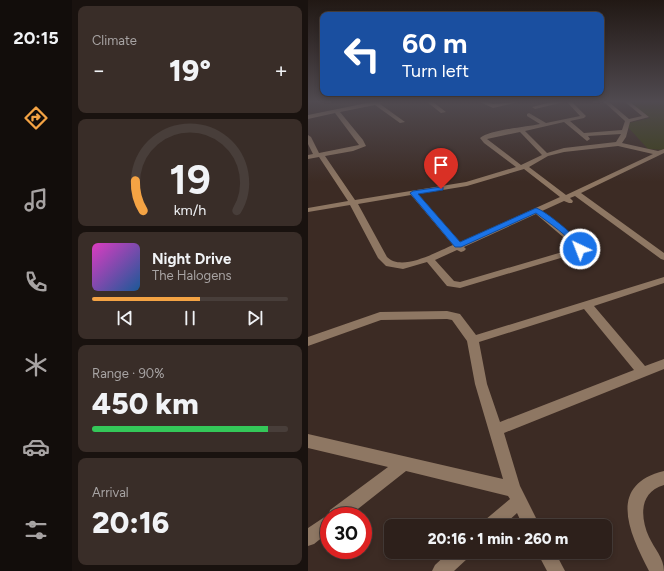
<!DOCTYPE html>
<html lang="en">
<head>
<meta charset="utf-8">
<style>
	:root { --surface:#2d201b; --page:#392d28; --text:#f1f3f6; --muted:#a7a3a3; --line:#483e3a; --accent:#f4a344 }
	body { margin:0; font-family:Figtree,sans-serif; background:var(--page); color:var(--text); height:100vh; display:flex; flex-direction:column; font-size:15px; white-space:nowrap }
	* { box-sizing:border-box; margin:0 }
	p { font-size:13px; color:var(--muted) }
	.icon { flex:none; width:22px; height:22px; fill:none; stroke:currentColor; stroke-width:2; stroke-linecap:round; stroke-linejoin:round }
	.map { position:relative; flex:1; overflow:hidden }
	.details { display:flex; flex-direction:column; gap:6px; padding:6px; background:#19120f; width:236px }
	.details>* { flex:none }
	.top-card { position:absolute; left:12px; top:12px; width:284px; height:84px; border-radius:8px; box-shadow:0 2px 6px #0003,0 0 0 1px var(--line); background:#1a4fa0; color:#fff; overflow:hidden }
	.speed { position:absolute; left:12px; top:507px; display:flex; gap:8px; font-size:20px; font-weight:700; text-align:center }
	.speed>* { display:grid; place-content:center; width:52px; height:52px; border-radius:50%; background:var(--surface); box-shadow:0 2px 6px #0003,0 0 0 1px var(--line); line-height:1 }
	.speed .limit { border:6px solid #d22; background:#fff; color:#111 }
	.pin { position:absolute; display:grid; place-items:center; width:34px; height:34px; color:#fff; margin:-41px -17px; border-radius:50% 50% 50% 0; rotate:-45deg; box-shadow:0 0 4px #0007 }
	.pin .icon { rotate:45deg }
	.me { position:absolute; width:44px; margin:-22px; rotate:317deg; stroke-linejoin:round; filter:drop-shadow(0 0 3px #0008) }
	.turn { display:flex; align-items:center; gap:14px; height:84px; padding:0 16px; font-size:18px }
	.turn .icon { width:52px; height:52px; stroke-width:2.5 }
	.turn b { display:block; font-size:28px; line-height:34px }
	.big { font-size:30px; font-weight:800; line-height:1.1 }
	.details .widget { flex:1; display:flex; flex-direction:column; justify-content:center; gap:6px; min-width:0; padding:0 14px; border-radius:8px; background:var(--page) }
	.details .dial { align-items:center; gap:0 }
	.dial svg { height:104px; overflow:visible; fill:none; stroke:var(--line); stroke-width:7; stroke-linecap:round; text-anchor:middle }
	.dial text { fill:var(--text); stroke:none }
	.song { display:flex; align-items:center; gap:12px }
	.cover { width:48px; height:48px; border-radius:6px; background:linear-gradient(135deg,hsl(310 70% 55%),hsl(210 70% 35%)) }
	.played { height:4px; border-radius:2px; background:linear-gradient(90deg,var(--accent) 55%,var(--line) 55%) }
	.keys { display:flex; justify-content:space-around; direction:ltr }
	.heat { display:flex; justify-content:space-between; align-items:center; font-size:22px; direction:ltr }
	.charge { height:6px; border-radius:3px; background:linear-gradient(90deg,#34c759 90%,var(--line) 0) }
	.trip { position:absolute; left:76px; top:519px; width:228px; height:40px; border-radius:8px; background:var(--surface); box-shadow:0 2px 6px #0003,0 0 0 1px var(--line); font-weight:800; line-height:40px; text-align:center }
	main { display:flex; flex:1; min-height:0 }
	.menu { display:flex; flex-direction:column; width:72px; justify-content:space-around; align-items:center; background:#120d0b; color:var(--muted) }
	.menu .icon { width:28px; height:28px }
	.menu .selected { color:var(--accent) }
	.menu b { font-size:18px; color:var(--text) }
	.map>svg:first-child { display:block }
</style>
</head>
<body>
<main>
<nav class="menu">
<b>20:15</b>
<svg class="icon selected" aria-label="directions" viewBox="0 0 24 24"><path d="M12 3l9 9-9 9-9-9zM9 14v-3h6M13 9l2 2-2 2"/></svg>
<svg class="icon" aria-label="music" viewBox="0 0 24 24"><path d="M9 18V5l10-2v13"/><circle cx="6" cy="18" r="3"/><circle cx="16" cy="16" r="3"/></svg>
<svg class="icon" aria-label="phone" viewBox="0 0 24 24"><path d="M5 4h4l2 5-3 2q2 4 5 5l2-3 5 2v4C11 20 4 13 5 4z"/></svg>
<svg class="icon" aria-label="climate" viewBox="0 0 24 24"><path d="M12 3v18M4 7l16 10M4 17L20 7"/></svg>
<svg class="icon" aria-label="car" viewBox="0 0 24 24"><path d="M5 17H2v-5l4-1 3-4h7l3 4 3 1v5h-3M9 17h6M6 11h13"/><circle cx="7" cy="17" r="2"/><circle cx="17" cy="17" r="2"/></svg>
<svg class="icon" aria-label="filters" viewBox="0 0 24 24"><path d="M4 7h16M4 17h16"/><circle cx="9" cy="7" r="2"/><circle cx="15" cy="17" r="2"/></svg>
</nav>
<section class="details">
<div class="widget"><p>Climate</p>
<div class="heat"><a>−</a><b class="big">19°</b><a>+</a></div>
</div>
<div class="widget dial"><svg viewBox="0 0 100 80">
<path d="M14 69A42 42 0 1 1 86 69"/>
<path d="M14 69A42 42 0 0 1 8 46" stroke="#f4a344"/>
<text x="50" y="56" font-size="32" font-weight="700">19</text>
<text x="50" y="72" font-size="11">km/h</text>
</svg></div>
<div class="widget">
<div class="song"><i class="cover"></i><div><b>Night Drive</b><p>The Halogens</p></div></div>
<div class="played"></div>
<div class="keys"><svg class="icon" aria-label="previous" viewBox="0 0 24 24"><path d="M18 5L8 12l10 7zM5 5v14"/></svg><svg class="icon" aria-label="pause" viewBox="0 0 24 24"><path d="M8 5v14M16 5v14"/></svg><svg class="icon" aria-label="next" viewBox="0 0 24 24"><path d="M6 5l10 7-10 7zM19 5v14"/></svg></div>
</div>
<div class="widget"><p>Range · 90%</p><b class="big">450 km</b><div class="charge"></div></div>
<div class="widget"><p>Arrival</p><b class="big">20:16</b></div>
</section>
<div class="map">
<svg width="356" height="571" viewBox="0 0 356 571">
	<rect width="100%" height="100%" fill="#3c2b24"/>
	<!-- green -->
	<polygon fill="#3a3e15" points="320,102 356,102 356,150 340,149 317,124 342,118"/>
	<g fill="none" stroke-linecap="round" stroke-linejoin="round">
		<!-- minor -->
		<g fill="#8e7763" fill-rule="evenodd">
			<path d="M64 102H75L72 104 97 122 92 123 67 105 32 112 55 140 58 146 45 151 17 156 47 200 158 182 208 167 176 143 172 138C181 130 218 127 232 124L219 116V114L221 113 238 123 272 116 259 102H264L278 116 276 118 262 121 276 133 314 130 317 121 296 102H301L321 119 334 116 317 102H322L341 117 322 122 318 137 314 143 350 151 356 149V153L273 193 356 253V260L353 259 267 196 262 198 265 201 264 203H261L256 201 234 211 273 242 278 249 276 251 152 288 139 286 119 262 95 269 78 266 70 258 42 205 0 212V208L40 201 11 157 0 159V155L5 154 0 144V135L3 137 11 153 51 145 27 113 0 119V115ZM256 122 279 141 282 139 280 136 313 134 308 142 256 148 239 153 217 131ZM212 132 234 155 213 165 179 139ZM310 146 345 154 258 195 221 167 240 156 256 152ZM216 169 252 197 152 242 110 194 159 186ZM103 195 145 245C128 252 94 272 79 257L50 204ZM228 214 268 248 152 282 146 281 127 260 149 250 153 252 156 251 158 249 156 247Z"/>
			<polygon points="119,102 125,102 138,112 133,113"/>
			<polygon points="172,102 179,102 185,104 210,102 185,108"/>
			<polygon points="244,102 256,102 227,109 224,107"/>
			<path d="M356 277V283L286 306 337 366 356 359V369L196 433 212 486 232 526H215L209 513 195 526H175L177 520 202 499 200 496 98 471 41 516H21V532L6 544 0 546V528L21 514 22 510 80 467 0 448V434L195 479 167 384 159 341 144 320 139 319 73 320 0 346V337L72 312 139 311 152 314 168 335ZM276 309 326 370 192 422 179 384 171 342Z"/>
			<path d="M356 471V485C331 492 332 517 341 537 346 548 356 558 356 571H341C322 534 298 485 356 471Z"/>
			<polygon points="141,552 163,552 160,558 146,571 124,571 127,565"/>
			<polygon points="229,552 247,552 257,571 239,571"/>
		</g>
	</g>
	<!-- sky -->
	<linearGradient id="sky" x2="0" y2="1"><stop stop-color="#211814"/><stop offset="0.56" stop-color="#504a50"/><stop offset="1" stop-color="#504a50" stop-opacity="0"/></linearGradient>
	<rect width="356" height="182" fill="url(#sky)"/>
	<!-- route -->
	<path fill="#1a73e8" stroke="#114b97" d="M133 187H135V190L110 194 152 242 228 208C238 211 272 239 277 249L275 250H270C260 235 242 224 228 213L153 247H147L102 193 105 191Z"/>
</svg>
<div class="speed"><div class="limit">30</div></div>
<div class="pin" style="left:133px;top:189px;background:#d93025"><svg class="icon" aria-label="arrive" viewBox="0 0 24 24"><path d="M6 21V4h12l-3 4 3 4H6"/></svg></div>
<svg class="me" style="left:272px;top:249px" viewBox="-20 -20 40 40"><circle r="17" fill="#1a73e8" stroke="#fff" stroke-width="3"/><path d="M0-11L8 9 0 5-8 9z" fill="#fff"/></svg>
<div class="trip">20:16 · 1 min · 260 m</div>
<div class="top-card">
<div class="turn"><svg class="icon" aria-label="left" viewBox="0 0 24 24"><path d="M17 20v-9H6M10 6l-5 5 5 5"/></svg><div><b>60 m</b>Turn left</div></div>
</div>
</div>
</main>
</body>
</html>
